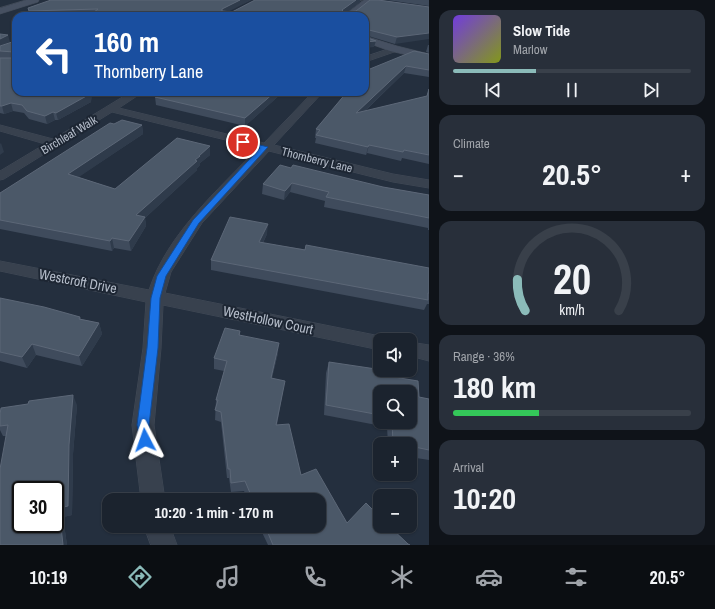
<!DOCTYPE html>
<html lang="en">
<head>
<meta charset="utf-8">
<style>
	:root { --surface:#1b232e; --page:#282f3a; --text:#f1f3f6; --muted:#a0a4aa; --line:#39404a; --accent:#8bbbb9 }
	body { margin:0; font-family:"Archivo Narrow",sans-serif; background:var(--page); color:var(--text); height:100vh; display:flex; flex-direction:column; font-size:15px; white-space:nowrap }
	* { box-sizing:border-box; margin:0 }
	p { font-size:13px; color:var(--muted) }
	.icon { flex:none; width:22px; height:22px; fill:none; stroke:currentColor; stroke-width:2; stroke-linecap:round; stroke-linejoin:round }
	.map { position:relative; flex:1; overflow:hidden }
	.drawer { display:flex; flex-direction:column; gap:10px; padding:10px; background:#0f1319; width:286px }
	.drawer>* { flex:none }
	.hud { position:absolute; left:12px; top:12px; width:357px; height:84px; border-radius:12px; box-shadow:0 1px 3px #0004,0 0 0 1px var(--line); background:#1a4fa0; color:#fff; overflow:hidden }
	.fabs { position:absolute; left:373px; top:333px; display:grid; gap:8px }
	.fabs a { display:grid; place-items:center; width:44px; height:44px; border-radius:8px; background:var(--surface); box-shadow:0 1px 3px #0004,0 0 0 1px var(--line); font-size:20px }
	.speed { position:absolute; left:12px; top:481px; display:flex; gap:8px; font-size:20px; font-weight:700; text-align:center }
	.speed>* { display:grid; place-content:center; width:52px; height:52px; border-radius:50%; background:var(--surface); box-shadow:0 1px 3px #0004,0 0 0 1px var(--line); line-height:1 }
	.speed .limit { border:2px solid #111; border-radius:6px; background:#fff; color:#111 }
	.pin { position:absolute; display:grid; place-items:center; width:34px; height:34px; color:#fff; margin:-17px; border:2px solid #fff; border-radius:50%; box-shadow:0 1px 4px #0007 }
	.me { position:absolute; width:44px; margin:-22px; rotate:356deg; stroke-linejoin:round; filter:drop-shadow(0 0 3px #0008) }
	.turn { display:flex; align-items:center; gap:14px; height:84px; padding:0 16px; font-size:18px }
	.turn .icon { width:52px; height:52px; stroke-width:2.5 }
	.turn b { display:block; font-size:28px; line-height:34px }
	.big { font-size:30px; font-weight:800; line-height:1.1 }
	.drawer .widget { flex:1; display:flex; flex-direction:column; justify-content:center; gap:6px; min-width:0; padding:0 14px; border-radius:12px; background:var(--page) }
	.drawer .dial { align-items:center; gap:0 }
	.dial svg { height:104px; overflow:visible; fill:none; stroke:var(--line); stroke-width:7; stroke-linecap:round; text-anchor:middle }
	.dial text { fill:var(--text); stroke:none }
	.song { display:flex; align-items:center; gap:12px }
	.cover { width:48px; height:48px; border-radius:6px; background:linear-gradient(135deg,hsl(260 70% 55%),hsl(70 70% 35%)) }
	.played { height:4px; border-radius:2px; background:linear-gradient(90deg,var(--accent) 35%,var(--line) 35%) }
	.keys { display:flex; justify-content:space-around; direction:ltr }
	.heat { display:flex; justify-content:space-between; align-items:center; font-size:22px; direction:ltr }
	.charge { height:6px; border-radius:3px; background:linear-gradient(90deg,#34c759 36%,var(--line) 0) }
	.trip { position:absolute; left:102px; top:493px; width:224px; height:40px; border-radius:12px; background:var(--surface); box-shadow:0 1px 3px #0004,0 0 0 1px var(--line); font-weight:800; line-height:40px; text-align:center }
	.tab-bar { display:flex; height:64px; justify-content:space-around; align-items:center; background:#0b0e12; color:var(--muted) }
	.tab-bar .icon { width:28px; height:28px }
	.tab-bar .active { color:var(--accent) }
	.tab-bar b { font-size:18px; color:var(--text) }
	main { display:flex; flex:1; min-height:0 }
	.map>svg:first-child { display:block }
</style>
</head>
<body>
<main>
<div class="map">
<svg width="429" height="545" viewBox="0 0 429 545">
	<rect width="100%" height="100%" fill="#242f3e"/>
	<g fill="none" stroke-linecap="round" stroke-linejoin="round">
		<defs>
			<g id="street">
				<polygon points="360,0 376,0 429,7 429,11 363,2"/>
				<polygon points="394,47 397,47 397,51 365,62 365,57"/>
				<path d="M131 92H143L119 108 264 143 313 92H323L274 145 393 174 429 180V188L393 182 269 151 202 223 171 272 165 293 380 336 387 338 388 340H380V350L163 305 161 348 154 425 165 500H141L132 425 143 348 146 302 0 271V261L149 290C167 234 218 190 258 148L112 112 4 179 0 180V171L45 144 0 131V125L53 139Z"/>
				<polygon points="410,342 429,345 429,361 410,356"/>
				<polygon points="144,526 170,526 177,545 151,545"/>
			</g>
			<g id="secondary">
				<polygon points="26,0 39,0 38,2 0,14 0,8"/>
				<polygon points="364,0 373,0 354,16 343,16"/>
				<polygon points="365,36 397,46 429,54 429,60 390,51 365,42"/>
			</g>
		</defs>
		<!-- street casing -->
		<use href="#street" stroke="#414a57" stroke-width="1"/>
		<!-- secondary casing -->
		<use href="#secondary" stroke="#414a57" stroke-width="1"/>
		<!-- street -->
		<use href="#street" fill="#38414e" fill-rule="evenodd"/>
		<!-- secondary -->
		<use href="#secondary" fill="#465061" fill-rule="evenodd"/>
	</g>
	<!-- wall -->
	<g fill="#3f4b5c" fill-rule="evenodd">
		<polygon points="251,0 228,11 232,12 255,0 360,0 360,2 347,12 429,7 395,44 365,35 365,16 90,15 30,16 28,8"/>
		<polygon points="387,0 429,0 429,6"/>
		<polygon points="15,41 91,102 58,120 55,120 47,124 29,119 24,113 13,111 4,114 0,113 0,46"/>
		<polygon points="428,45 429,45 429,53 426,52"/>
		<polygon points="429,54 429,77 404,73 365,111 427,96 429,89 429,164 402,158 401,161 367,153 366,155 315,143 316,138 315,138 316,129 365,71"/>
		<polygon points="283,92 245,126 156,105 155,97"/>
		<polygon points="114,124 142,125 143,134 78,177 115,189 210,146 210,155 200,163 200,165 197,168 197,170 145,218 146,226 131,251 114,248 112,251 0,229 0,193"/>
		<polygon points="291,168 383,187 429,195 429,230 428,230 428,228 324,207 325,201 290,192 284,200 262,194 263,184"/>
		<polygon points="267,234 263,243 429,268 429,304 427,304 424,310 211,270 211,260"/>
		<polygon points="0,298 80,317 81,319 99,323 102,334 82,366 36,355 27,368 0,361"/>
		<polygon points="240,331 240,335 278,353 272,378 283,391 277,425 301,475 347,523 408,544 410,545 268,545 259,526 319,526 319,500 248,500 244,491 231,492 229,478 227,478 221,422 215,420 216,400 224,371 214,369 214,358"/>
		<path d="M329 362 376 374 419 397 429 399V460L410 457V444H388L387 427 324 415 326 373ZM380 392 410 422H380Z"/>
		<polygon points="77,405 73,454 72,515 63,517 67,545 0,545 6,436 3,436 0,430 0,414"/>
	</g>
	<!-- shaded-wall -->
	<g fill="#2f3b4b">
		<polygon points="240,0 251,0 222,15 222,16 222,9"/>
		<polygon points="356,0 360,0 360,2 342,16 342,10"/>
		<polygon points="429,33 429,39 395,44 397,37"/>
		<polygon points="8,35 10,42 0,46 0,39"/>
		<polygon points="376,41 374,47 365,48 365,42"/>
		<polygon points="406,66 404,73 354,121 356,113"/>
		<polygon points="90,92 93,92 91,102 58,120 56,113"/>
		<polygon points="275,92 283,92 245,126 245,118"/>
		<polygon points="11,103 13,111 4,114 2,106"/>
		<polygon points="53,112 55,120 47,124 45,116"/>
		<polygon points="142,125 143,134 70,183 68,174"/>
		<polygon points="1,143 4,152 0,155 0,144"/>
		<polygon points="369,145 367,153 366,155 368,147"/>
		<polygon points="210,146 210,155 200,163 200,165 197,168 197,170 145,218 146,226 131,251 129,241 136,215 195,160 199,156"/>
		<polygon points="292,183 290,192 284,200 285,191"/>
		<polygon points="268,224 267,234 258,252 259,242"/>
		<polygon points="112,238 114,248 112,251 110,241"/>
		<polygon points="99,323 102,334 82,366 79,356"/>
		<polygon points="279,343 278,353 269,388 271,378"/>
		<polygon points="32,344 36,355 27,368 22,357"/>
		<polygon points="73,395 77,405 73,454 72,515 63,517 67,545 63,545 59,508 69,445"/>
	</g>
	<!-- building -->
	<g fill="#4b5868" stroke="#5c6777" fill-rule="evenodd">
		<polygon points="51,0 240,0 222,9 222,11 232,12 255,0 356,0 342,10 344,12 356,11 370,0 378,0 429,7 429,33 397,37 365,29 365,37 365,16 89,16 98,9 29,11 28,8"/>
		<polygon points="0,34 8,35 0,39"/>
		<polygon points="16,37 16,92 90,92 90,94 56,113 53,112 45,116 27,111 22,105 11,103 2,106 0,106 0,58 15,58 14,52 0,51 0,46 15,41"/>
		<polygon points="365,37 376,41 365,42"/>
		<polygon points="414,51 429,54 429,70 406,66 356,113 427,96 429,89 429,155 404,150 403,152 369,145 368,147 316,135 320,130 316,129 347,92 365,92 365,71"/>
		<polygon points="163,92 275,92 245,118 155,97"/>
		<polygon points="122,120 142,125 68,174 115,189 177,138 210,146 199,156 200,156 195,160 197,161 136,215 145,217 129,241 112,238 110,241 0,220 0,193 110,123 114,124"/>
		<polygon points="280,165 291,168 293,165 383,187 429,195 429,218 326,197 329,192 292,183 285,191 263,184"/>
		<polygon points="230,217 268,224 259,242 305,250 306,245 429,268 429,293 428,293 428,300 211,260"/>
		<polygon points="0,298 44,307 80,317 79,319 99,323 79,356 32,344 22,357 0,352"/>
		<polygon points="225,328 240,331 239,335 279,343 271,378 285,381 276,425 289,424 301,475 316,469 347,523 366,503 380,517 380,526 389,526 408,544 410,545 273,545 265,526 319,526 319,500 253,500 245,481 231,483 230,469 228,469 221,412 215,410 218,400 216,400 227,361 214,358"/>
		<polygon points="329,362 376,369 376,374 418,381 419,397 429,399 429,450 410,446 410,444 399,444 393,443 392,422 410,422 410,392 380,392 380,415 326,405"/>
		<path d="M73 395 69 445 68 506 59 508 63 545H0V469L8 425 0 426V414L1 408 28 404 29 401ZM21 490H55V524H21Z"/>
	</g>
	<!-- route -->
	<polygon fill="#1a73e8" stroke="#114b97" points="240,140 268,147 199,223 166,276 160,298 158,348 149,425 151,440 150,444 145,446 141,444 137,425 147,348 151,298 157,276 193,220 260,148 240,143"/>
	<g text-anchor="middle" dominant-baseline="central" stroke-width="4" stroke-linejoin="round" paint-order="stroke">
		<!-- far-street labels -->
		<g font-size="12" fill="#b4bcc9" stroke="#1d2633">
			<text transform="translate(69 135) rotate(-31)">Birchleaf Walk</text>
			<text transform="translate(317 160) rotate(14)">Thornberry Lane</text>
		</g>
		<!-- street labels -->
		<g font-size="14" fill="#b4bcc9" stroke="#1d2633">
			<text transform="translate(78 281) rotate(11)">Westcroft Drive</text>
			<text transform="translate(268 320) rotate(12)">WestHollow Court</text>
		</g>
	</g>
</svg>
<div class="fabs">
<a><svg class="icon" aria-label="sound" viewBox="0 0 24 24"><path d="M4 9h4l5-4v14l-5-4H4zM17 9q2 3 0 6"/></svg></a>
<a><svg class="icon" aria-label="search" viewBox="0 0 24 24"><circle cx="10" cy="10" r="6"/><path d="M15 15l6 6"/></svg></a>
<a>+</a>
<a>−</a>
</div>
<div class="speed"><div class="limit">30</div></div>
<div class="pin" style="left:243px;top:142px;background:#d93025"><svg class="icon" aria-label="arrive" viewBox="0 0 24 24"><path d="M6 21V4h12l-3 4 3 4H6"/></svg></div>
<svg class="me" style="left:145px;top:440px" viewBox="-20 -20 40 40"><path d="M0-17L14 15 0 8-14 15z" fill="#1a73e8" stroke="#fff" stroke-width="4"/></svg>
<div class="trip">10:20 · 1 min · 170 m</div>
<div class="hud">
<div class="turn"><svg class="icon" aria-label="left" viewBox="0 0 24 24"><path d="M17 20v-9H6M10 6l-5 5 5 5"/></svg><div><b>160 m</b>Thornberry Lane</div></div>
</div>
</div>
<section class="drawer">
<div class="widget">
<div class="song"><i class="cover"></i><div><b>Slow Tide</b><p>Marlow</p></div></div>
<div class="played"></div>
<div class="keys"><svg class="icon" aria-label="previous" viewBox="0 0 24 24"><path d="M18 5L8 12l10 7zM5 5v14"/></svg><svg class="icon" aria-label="pause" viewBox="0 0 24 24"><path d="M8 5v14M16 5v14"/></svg><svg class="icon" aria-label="next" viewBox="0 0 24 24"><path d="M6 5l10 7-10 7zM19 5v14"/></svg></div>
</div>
<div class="widget"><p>Climate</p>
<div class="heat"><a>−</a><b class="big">20.5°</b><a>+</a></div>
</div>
<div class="widget dial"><svg viewBox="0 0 100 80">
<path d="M14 69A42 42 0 1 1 86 69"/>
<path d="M14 69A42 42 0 0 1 8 45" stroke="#8bbbb9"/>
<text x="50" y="56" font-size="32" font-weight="700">20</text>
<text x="50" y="72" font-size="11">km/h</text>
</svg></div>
<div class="widget"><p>Range · 36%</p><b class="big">180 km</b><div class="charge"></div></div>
<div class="widget"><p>Arrival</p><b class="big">10:20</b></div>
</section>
</main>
<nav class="tab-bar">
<b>10:19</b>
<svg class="icon active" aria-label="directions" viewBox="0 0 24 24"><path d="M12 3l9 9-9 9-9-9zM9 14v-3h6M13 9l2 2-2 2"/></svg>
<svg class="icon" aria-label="music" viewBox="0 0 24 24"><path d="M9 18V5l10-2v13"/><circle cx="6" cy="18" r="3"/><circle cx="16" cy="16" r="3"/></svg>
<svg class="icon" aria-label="phone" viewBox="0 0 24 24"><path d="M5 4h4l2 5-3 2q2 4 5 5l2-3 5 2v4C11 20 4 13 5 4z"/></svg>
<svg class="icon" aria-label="climate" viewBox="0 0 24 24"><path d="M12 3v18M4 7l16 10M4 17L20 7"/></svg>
<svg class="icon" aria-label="car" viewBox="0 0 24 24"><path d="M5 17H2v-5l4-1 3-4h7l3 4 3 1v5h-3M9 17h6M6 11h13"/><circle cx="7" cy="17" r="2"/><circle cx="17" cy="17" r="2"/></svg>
<svg class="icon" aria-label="filters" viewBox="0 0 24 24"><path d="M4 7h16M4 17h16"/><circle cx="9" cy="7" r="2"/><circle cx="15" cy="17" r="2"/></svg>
<b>20.5°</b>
</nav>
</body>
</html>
